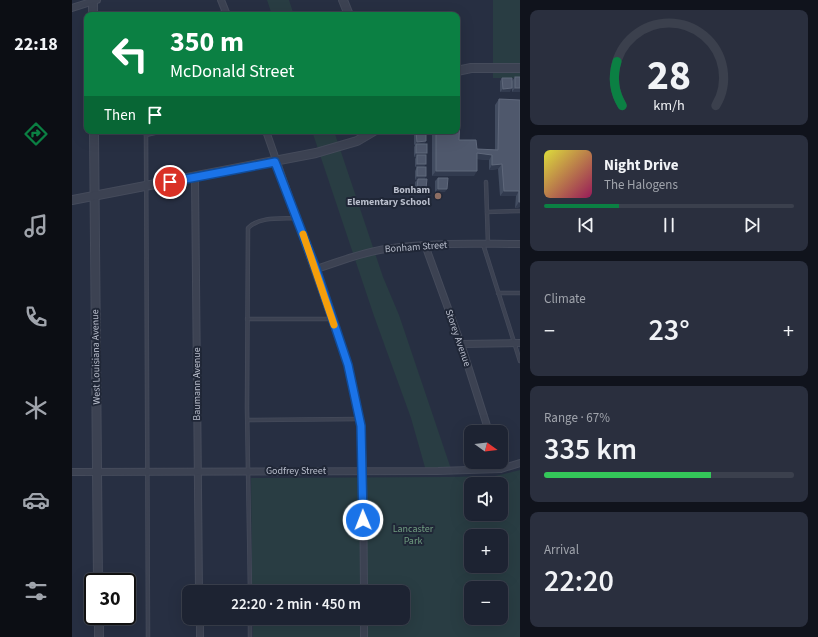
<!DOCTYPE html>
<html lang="en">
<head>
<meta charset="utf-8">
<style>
	:root { --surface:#1d2332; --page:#2a2f3e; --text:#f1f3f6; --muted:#a0a4ac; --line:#3b404d; --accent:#0b8043 }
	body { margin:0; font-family:"Source Sans 3",sans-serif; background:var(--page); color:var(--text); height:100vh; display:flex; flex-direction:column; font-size:15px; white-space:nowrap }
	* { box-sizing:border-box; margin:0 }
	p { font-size:13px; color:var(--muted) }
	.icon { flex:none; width:22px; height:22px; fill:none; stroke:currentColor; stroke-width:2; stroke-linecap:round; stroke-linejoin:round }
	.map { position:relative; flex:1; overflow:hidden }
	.side { display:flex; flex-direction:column; gap:10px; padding:10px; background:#10131c; width:298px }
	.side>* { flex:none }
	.top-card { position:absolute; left:12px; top:12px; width:376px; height:122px; border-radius:8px; box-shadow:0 4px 16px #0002,0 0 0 1px var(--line); background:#0b8043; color:#fff; overflow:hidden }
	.needle { width:26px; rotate:105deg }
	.tools { position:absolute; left:392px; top:425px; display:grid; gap:8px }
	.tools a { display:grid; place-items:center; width:44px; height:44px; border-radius:8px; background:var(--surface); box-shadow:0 4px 16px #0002,0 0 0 1px var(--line); font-size:20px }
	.speed { position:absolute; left:12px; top:573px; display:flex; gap:8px; font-size:20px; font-weight:700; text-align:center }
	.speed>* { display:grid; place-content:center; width:52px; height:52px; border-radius:50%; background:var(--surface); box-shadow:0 4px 16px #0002,0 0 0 1px var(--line); line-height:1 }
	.speed .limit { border:2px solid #111; border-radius:6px; background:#fff; color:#111 }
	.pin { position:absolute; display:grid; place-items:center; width:34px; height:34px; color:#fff; margin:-17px; border:2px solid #fff; border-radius:50%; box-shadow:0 1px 4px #0007 }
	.me { position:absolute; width:44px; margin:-22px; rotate:359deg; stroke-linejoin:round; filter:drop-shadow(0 0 3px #0008) }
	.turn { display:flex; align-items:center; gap:14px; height:84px; padding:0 20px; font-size:18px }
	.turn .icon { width:52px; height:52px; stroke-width:2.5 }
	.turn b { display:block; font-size:28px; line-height:34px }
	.then { display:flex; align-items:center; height:38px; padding:0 20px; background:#0003; gap:8px; font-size:15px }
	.big { font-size:30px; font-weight:600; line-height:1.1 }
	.side .widget { flex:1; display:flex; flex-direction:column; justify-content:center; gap:6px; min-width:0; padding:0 14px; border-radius:8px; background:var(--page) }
	.side .dial { align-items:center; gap:0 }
	.dial svg { height:104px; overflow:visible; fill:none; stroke:var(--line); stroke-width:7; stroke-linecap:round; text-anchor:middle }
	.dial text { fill:var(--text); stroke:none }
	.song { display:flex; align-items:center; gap:12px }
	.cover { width:48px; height:48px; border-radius:6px; background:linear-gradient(135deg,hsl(60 70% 55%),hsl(330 70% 35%)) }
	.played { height:4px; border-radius:2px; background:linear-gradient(90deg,var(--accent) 30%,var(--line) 30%) }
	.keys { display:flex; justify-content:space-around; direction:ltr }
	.heat { display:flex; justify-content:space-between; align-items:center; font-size:22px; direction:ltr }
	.charge { height:6px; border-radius:3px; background:linear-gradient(90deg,#34c759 67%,var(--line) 0) }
	.trip { position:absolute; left:110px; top:585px; width:228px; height:40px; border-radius:8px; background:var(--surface); box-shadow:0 4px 16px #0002,0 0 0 1px var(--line); font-weight:600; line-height:40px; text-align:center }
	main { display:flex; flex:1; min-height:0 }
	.tab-bar { display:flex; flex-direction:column; width:72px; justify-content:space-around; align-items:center; background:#0c0e14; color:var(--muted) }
	.tab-bar .icon { width:28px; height:28px }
	.tab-bar .selected { color:var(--accent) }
	.tab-bar b { font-size:18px; color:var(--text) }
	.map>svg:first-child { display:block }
</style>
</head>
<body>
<main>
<nav class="tab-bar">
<b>22:18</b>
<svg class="icon selected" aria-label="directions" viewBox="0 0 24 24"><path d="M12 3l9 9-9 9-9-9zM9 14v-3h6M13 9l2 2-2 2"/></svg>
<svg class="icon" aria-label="music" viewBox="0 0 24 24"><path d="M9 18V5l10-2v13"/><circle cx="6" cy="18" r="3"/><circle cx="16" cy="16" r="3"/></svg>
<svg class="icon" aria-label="phone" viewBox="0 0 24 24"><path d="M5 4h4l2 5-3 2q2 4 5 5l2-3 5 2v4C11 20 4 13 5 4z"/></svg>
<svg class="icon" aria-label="climate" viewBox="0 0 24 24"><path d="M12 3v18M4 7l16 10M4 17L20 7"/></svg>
<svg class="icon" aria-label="car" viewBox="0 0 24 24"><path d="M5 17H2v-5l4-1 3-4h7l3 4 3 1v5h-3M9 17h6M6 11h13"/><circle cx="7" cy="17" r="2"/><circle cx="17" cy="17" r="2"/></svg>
<svg class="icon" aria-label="filters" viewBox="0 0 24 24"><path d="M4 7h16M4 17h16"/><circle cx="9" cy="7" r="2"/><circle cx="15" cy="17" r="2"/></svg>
</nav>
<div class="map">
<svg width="448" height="637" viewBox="0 0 448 637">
	<rect width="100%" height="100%" fill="#272f42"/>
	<!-- green -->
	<g fill="#293d43" fill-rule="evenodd">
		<polygon points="195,0 217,0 222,15 200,15"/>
		<rect x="421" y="0" width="27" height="78"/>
		<polygon points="240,131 262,131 311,277 327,315 379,469 354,471 339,418 302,316"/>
		<path d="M448 470V637H181V618H331V592H180L179 478 375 477 423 476ZM399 484H429V514H399ZM399 536H429V566H399ZM399 588H429V618H399Z"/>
	</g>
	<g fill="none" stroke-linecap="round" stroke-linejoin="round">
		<defs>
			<g id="service">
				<polyline points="139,15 154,12"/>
				<polyline points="74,131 76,637"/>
				<polyline points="74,135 91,131"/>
				<polyline points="414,182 416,244"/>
				<polyline points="415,212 448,211"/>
				<polyline points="411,244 448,361"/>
				<polyline points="426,293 448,293"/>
				<polyline points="175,319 259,319"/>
				<polyline points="176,420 288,419"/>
				<path d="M178 592 175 408 176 228C188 216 209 219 225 218"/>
				<polyline points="178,618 178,637"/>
			</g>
			<g id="minor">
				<polyline points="149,0 155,15"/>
				<polyline points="0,8 25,0"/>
				<polyline points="194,131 276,365 285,406 289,426 291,471 292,592"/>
				<polyline points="123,177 127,592"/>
				<polyline points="353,245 389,344 417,432"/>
				<path d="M244 269C267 262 290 252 314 249 358 242 403 244 448 244"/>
				<polyline points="389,344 448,343"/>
				<polyline points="0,472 366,471 429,469 448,463"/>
				<polyline points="128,618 128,637"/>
				<polyline points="292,618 292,637"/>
			</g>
			<g id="tertiary">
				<polyline points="271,0 277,15"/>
				<polyline points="21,1 21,15"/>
				<polyline points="385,71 399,68 448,68"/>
				<polyline points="22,131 26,582"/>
				<polyline points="0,200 244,153 285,141 302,131"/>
				<polyline points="27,616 27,637"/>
			</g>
		</defs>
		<!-- service casing -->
		<use href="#service" stroke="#454b5b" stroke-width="4.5"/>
		<!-- minor casing -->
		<use href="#minor" stroke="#454b5b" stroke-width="8"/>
		<!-- tertiary casing -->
		<use href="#tertiary" stroke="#454b5b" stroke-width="10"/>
		<!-- service -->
		<use href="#service" stroke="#3c4252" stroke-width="3"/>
		<!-- minor -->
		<use href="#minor" stroke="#3c4252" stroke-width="6"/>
		<!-- tertiary -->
		<use href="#tertiary" stroke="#3c4252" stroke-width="8"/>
	</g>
	<!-- wall -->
	<g fill="#424c60">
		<polygon points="443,77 448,92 440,92 440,81"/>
		<polygon points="430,78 438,92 428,92 428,81"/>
		<polygon points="427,99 448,100 448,207 443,208 444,196 428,196 426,169 417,170 417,160 405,159 402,176 360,176 360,131 385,131 387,140 405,149 423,150 423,105"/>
		<polygon points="344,132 352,144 353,155 352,167 354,176 352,179 352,192 343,191 343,182 345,180 343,180 343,171 345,167 343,167 343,159 344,157 342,157 342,147 343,145 342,145 342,135"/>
		<polygon points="366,178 373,192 363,192 363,181"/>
	</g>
	<!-- shaded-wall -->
	<g fill="#323b4f">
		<polygon points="440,88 438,92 428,92 431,89"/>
		<polygon points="443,88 448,88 448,92 440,92"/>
		<polygon points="354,141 352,145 344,144 343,145 342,145 345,142"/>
		<polygon points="344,153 355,153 352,157 345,155 344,157 342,157"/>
		<polygon points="405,153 420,155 417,160 402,159"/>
		<polygon points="345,164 354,164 352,167 343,167"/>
		<polygon points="430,164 426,169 417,170 420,165"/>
		<polygon points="364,171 405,171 402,176 360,176"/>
		<polygon points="345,176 354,176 352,180 346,179 345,180 343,180"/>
		<polygon points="345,188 354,188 352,192 343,191"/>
		<polygon points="366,189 375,189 373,192 363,192"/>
		<polygon points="432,191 447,191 444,196 428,196"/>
		<polygon points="447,202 448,202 448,207 443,208"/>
	</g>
	<!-- building -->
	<g fill="#4f586c" stroke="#5f687b">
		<rect x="443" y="77" width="5" height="11"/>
		<polygon points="430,78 440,78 440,88 431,89"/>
		<polygon points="427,99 448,100 448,202 447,202 447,191 432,191 430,164 420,165 420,155 405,153 405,171 364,171 364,131 385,131 385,117 388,117 387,140 404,140 405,149 426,150"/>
		<polygon points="354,131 354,141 345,142 344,132"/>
		<rect x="344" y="144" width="11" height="9"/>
		<rect x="345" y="155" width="9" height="9"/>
		<rect x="345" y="167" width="9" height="9"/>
		<polygon points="366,178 376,178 375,189 366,189"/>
		<polygon points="346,179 355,179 354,188 345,188"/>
	</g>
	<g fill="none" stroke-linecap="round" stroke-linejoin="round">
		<defs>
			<polyline id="route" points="98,182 203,162 244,269 276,365 289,426 291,520"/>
		</defs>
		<!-- route casing -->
		<use href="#route" stroke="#114b97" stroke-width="10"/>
		<!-- route -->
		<use href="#route" stroke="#1a73e8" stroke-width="7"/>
		<!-- slow -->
		<polyline stroke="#f59e0b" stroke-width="7" points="231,234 262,325"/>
	</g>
	<!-- markers -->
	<circle fill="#8d6e63" stroke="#202737" stroke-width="1.5" cx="366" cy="196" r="4"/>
	<g text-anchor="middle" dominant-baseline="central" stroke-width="4" stroke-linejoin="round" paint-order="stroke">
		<!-- poi labels -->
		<g font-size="10" font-weight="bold" fill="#b9becc" stroke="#202737" text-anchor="end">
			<text x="358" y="190">Bonham<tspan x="358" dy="12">Elementary School</tspan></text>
		</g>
		<!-- street labels -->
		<g font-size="10" fill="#b9becc" stroke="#202737">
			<text transform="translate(344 247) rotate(-4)">Bonham Street</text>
			<text transform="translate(386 338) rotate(71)">Storey Avenue</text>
			<text transform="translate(24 357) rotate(-91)">West Louisiana Avenue</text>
			<text transform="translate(125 384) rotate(-90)">Baumann Avenue</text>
			<text x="224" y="471">Godfrey Street</text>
		</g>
		<!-- park labels -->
		<g font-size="10" fill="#709c80" stroke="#202737">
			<text x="341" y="529">Lancaster<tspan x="341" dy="12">Park</tspan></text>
		</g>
	</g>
</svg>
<div class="tools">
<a><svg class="needle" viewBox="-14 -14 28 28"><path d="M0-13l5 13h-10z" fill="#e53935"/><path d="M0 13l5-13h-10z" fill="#a0a4ac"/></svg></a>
<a><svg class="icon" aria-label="sound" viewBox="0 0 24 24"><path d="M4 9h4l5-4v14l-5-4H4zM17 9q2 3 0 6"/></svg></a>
<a>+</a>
<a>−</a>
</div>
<div class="speed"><div class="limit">30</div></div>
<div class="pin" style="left:98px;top:182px;background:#d93025"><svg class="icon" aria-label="arrive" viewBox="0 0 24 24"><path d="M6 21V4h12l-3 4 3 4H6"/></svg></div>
<svg class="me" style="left:291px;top:520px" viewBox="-20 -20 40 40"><circle r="17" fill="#1a73e8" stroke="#fff" stroke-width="3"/><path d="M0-11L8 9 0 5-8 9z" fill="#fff"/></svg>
<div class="trip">22:20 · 2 min · 450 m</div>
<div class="top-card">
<div class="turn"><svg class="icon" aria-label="left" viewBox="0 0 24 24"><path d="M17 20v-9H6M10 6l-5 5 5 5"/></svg><div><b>350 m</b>McDonald Street</div></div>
<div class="then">Then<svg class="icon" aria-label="arrive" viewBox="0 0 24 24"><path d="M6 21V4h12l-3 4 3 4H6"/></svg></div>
</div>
</div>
<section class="side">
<div class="widget dial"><svg viewBox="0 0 100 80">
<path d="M14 69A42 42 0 1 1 86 69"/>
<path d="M14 69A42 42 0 0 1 10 35" stroke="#0b8043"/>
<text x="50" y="56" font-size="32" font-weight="700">28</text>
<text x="50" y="72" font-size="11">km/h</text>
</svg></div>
<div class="widget">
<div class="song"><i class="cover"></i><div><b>Night Drive</b><p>The Halogens</p></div></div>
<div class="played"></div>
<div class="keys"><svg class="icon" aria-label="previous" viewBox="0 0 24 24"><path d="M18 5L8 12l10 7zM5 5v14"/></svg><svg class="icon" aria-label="pause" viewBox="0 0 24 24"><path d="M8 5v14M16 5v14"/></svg><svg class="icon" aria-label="next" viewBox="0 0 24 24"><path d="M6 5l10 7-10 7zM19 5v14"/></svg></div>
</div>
<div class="widget"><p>Climate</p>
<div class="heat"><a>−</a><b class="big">23°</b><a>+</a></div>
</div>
<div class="widget"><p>Range · 67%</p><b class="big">335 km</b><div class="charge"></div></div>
<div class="widget"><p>Arrival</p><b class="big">22:20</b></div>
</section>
</main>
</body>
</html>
